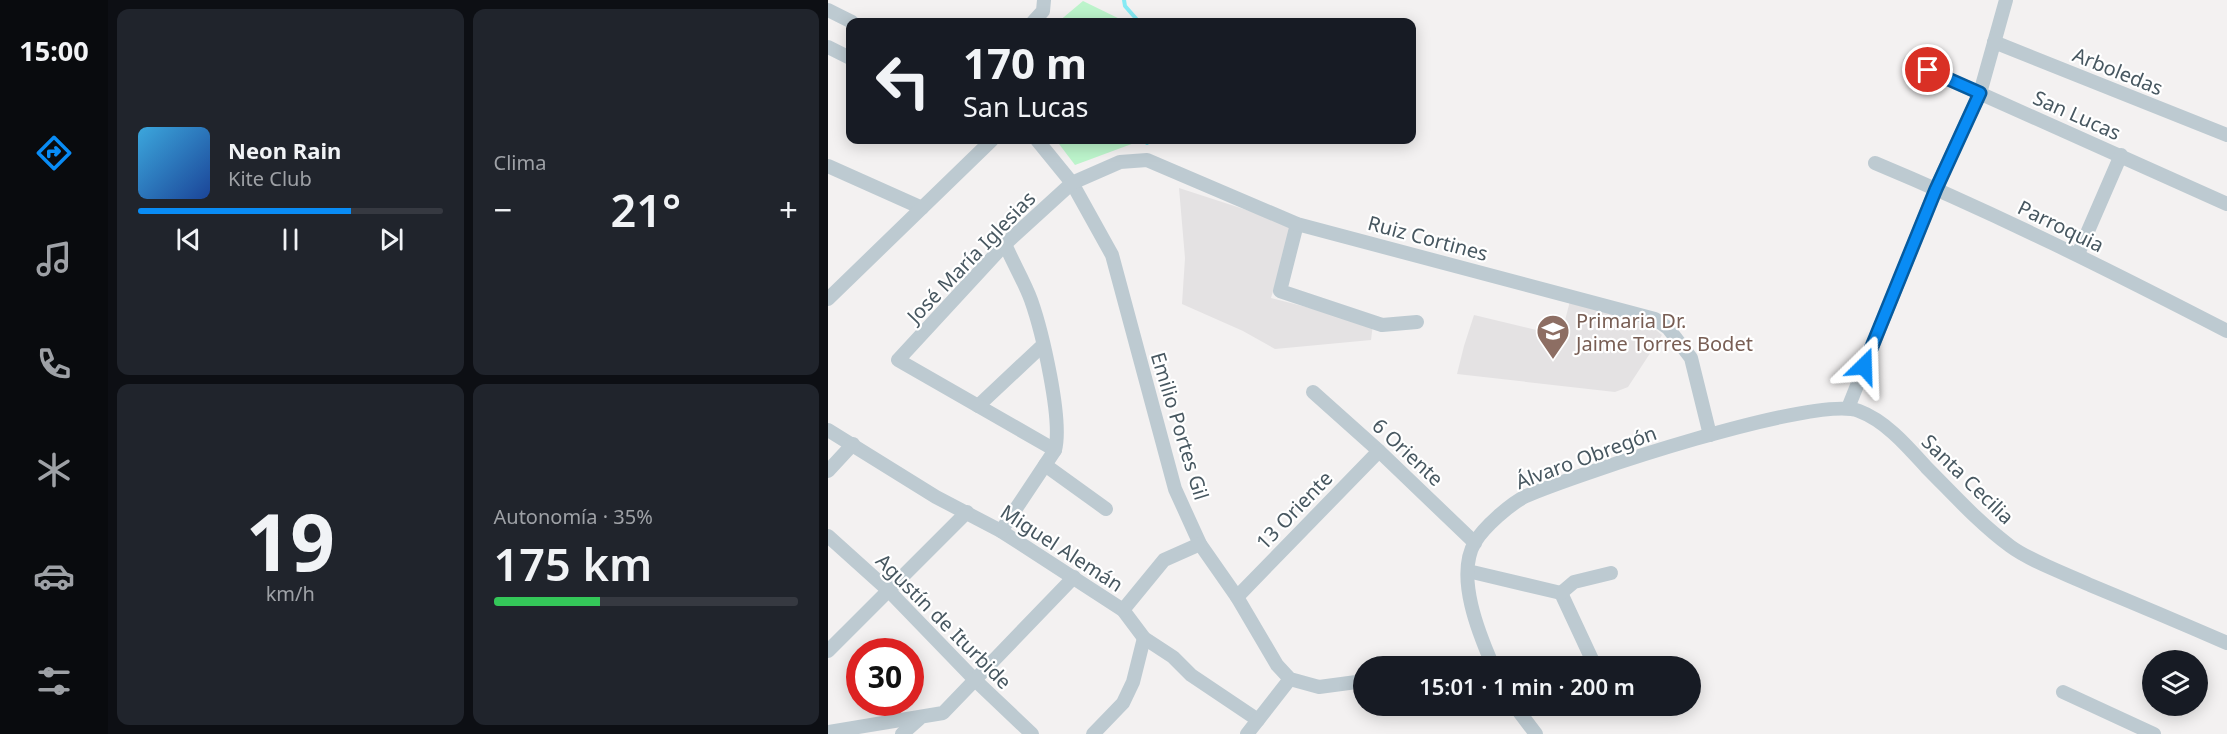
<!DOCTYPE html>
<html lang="es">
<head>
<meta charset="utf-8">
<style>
	:root { --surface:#171b24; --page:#20242c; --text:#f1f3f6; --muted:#9ea1a6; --line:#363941; --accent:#098cf5 }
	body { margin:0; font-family:"Noto Sans",sans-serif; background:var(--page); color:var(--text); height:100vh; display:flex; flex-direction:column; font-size:22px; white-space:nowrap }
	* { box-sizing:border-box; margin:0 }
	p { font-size:20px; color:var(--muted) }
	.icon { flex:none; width:33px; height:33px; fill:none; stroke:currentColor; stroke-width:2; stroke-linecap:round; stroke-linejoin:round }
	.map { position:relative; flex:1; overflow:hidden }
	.side { display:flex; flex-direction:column; gap:9px; padding:9px; background:#0d0f14; width:720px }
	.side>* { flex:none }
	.top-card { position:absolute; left:18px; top:18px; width:570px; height:126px; border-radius:12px; box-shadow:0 3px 15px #0003; background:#171b24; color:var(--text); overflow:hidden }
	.controls { position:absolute; left:1314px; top:650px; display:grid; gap:12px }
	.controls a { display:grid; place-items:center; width:66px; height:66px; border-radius:50%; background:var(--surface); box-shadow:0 3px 15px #0003; font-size:30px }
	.speed { position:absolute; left:18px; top:638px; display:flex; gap:12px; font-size:30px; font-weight:700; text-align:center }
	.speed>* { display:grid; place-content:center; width:78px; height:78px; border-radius:50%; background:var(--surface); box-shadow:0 3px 15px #0003; line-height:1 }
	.speed .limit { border:9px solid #d22; background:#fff; color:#111 }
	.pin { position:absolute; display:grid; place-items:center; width:51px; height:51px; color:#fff; margin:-26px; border:3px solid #fff; border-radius:50%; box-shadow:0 2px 6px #0007 }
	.me { position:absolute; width:66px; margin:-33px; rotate:22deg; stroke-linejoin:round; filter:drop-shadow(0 0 4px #0008) }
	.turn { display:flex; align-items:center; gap:21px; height:126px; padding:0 18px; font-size:27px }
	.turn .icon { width:78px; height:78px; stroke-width:2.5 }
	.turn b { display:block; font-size:42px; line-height:51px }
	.big { font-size:45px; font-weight:600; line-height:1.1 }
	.side .tile { flex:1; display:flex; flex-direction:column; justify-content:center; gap:9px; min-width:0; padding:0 21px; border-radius:12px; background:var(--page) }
	.side .dial { align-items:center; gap:0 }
	.dial b { font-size:78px; line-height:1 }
	.song { display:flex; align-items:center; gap:18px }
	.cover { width:72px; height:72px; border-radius:9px; background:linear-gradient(135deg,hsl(200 70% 55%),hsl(220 70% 35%)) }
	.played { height:6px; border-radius:3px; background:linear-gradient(90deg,var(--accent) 70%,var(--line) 70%) }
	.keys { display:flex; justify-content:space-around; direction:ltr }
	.heat { display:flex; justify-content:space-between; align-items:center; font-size:33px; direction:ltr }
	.charge { height:9px; border-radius:4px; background:linear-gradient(90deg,#34c759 35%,var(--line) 0) }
	.side .tiles { flex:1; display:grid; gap:9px; grid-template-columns:repeat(2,1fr) }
	.trip { position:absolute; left:525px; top:656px; width:348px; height:60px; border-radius:30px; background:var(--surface); box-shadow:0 3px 15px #0003; font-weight:600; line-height:60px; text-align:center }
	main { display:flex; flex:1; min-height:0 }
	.tabs { display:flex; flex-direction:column; width:108px; justify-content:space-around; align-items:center; background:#090b0e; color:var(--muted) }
	.tabs .icon { width:42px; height:42px }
	.tabs .current { color:var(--accent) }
	.tabs b { font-size:27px; color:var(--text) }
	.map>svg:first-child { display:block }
</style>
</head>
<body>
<main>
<nav class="tabs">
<b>15:00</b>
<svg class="icon current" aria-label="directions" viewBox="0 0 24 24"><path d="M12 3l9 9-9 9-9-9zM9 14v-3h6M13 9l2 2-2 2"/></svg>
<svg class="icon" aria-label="music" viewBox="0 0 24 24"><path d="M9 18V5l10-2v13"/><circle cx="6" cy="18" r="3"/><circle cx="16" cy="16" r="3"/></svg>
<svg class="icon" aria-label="phone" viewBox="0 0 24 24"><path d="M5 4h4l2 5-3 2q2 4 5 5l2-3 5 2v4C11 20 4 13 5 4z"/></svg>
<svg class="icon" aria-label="climate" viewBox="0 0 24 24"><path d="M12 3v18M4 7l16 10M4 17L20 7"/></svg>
<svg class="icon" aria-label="car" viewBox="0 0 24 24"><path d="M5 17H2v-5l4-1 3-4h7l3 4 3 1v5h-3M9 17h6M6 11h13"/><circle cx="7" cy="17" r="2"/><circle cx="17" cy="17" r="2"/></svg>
<svg class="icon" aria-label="filters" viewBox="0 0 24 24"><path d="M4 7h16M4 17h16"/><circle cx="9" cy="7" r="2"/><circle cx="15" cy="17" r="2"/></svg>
</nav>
<section class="side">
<div class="tiles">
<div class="tile">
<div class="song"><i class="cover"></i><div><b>Neon Rain</b><p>Kite Club</p></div></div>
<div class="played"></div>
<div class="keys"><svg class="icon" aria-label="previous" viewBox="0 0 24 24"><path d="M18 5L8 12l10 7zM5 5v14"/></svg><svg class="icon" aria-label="pause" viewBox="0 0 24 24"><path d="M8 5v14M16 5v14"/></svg><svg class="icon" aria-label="next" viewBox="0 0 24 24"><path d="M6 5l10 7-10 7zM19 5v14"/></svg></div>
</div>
<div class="tile"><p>Clima</p>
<div class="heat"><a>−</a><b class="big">21°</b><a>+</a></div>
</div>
<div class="tile dial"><b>19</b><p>km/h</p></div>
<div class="tile"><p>Autonomía · 35%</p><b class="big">175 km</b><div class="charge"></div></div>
</div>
</section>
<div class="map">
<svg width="1399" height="734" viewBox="0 0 1399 734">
	<rect width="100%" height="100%" fill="#f3f1f1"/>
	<!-- education -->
	<g fill="#e4e2e3">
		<polygon points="351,188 465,225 443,298 545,324 543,340 447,349 415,331 354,304 357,258"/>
		<polygon points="742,301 823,326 834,335 800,387 787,392 629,374 636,346 646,315 733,336"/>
	</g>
	<!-- green -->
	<g fill="#bcf4cb">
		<polygon points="255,1 298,22 230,22"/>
		<polygon points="228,140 309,140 309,142 247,165"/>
	</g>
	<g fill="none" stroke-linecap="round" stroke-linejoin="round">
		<!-- stream -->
		<g stroke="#86eaf4" stroke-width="4">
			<polyline points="296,0 297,6 311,22"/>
			<polyline points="319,143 319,140"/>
		</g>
		<!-- minor -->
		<g stroke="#bdcad1" stroke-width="14">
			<polyline points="0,10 24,22"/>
			<polyline points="205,22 215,11 216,0"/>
			<polyline points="1166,42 1399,135"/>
			<polyline points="0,47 22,58"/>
			<polyline points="1082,62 1399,204"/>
			<polyline points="209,140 244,183 284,255 347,489 372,544 409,597 449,665 462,679 491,687 536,681"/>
			<path d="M1047 163C1167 213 1283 271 1399 331"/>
			<polyline points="0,166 94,208"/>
			<polyline points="469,224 452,291 554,325 589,322"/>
			<polyline points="1250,254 1293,155"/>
			<polyline points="0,299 164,140"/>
			<polyline points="485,392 551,451 647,543"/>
			<polyline points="150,406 215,345"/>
			<polyline points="1020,408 1108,188 1152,93 1178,0"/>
			<polyline points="0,430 108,497 173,531 295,610 316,638 345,657 363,675 430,720"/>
			<polyline points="227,450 70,360 177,244 244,183 292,162 319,160 469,224 827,319 840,328 863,358 882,435"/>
			<polyline points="217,465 278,509"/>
			<polyline points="0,471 25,444"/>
			<path d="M173 531 227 450C235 420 214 331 203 300 196 281 185 263 177 244"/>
			<polyline points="0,536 60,590 147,680 204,734"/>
			<polyline points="640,571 733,593"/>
			<polyline points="733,593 767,666"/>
			<polyline points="733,593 746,582 783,573"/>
			<polyline points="409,597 551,451"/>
			<polyline points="295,610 336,560 372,544"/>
			<polyline points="0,651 139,512"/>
			<path d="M665 666C651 634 627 576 647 542 656 527 682 504 698 496 749 474 988 394 1031 411 1058 421 1080 447 1099 468 1126 495 1151 523 1182 546 1202 561 1238 574 1262 585 1308 604 1353 623 1399 643"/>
			<polyline points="1235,692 1326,734"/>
			<polyline points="686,705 708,734"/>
			<polyline points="0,732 115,713 246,577"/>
			<polyline points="74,734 91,719"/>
			<polyline points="265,734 295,703 305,682 316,638"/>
			<polyline points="419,734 462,679"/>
		</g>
	</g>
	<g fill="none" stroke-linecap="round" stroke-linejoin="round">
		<defs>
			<polyline id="route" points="1036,366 1108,189 1152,93 1100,70"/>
		</defs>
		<!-- route casing -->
		<use href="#route" stroke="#065b9f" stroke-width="15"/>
		<!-- route -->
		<use href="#route" stroke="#098cf5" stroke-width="10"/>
	</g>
	<!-- icons -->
	<defs>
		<symbol id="school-pin" viewBox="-11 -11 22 30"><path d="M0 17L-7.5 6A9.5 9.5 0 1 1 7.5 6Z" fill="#8d6e63" stroke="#fff"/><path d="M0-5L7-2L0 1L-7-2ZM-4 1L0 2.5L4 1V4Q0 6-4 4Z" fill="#fff"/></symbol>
	</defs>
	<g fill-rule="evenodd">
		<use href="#school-pin" x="706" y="312" width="38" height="52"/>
	</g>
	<g text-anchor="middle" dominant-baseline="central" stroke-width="4.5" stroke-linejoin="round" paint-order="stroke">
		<!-- street labels -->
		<g font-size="20" fill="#475760" stroke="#fff">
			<text transform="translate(1290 71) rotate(22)">Arboledas</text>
			<text transform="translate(1249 115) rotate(24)">San Lucas</text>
			<text transform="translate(1233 226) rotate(26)">Parroquia</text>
			<text transform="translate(600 238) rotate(15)">Ruiz Cortines</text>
			<text transform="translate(143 257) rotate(-46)">José María Iglesias</text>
			<text transform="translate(352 426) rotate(73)">Emilio Portes Gil</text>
			<text transform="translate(580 452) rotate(43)">6 Oriente</text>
			<text transform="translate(758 457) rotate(-20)">Álvaro Obregón</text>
			<text transform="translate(1140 479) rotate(44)">Santa Cecilia</text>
			<text transform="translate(466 510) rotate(-46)">13 Oriente</text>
			<text transform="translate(234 548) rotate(33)">Miguel Alemán</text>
			<text transform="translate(116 621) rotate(45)">Agustín de Iturbide</text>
		</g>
		<!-- education labels -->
		<g font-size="20" fill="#785e54" stroke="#fff" text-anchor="start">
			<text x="748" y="320">Primaria Dr.<tspan x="748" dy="23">Jaime Torres Bodet</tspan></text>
		</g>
	</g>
</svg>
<div class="controls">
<a><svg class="icon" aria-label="layers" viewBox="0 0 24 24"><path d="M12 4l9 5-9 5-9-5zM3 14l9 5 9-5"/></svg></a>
</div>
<div class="speed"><div class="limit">30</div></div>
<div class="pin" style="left:1100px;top:70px;background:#d93025"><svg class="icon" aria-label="arrive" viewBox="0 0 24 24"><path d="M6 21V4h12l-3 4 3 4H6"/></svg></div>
<svg class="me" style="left:1036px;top:366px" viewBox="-20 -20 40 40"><path d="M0-17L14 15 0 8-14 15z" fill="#098cf5" stroke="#fff" stroke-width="4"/></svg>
<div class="trip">15:01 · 1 min · 200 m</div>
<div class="top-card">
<div class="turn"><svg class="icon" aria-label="left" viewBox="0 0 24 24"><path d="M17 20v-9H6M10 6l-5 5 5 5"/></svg><div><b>170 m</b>San Lucas</div></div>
</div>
</div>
</main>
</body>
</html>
